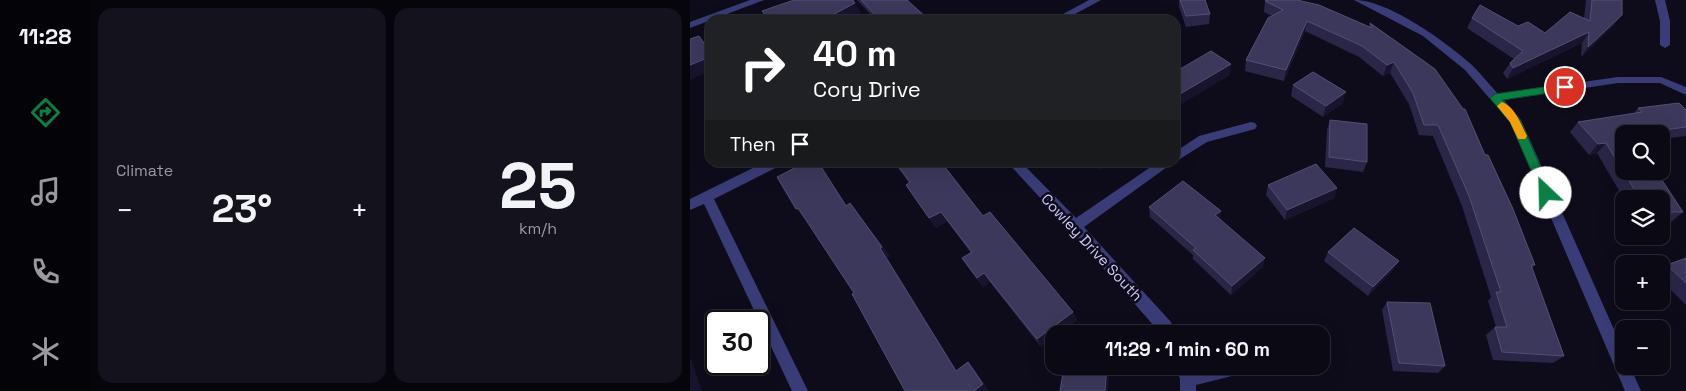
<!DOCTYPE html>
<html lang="en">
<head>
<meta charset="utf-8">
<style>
	:root { --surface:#0a0914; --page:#13121d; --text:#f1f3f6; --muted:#999aa0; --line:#2a2a34; --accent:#0b8043 }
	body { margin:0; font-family:"Space Grotesk",sans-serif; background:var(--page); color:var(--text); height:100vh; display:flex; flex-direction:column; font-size:19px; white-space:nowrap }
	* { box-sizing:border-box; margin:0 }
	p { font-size:16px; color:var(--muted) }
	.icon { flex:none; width:28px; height:28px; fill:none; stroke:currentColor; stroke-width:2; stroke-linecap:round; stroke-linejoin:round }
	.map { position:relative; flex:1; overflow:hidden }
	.side { display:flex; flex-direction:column; gap:8px; padding:8px; background:#06050b; width:600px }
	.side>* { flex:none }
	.banner { position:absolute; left:15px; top:15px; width:475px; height:152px; border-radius:15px; box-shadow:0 5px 20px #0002,0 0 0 1px var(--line); background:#202124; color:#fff; overflow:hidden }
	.tools { position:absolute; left:925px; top:125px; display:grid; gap:10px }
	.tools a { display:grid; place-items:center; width:55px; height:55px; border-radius:10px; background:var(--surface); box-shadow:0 5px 20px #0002,0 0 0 1px var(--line); font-size:25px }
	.speed { position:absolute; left:15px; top:310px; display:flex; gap:10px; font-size:25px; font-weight:700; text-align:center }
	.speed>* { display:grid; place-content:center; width:65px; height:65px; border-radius:50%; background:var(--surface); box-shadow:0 5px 20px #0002,0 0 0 1px var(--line); line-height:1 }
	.speed .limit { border:2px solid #111; border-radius:8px; background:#fff; color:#111 }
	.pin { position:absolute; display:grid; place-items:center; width:42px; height:42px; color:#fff; margin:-21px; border:2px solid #fff; border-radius:50%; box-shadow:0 1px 5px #0007 }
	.me { position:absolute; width:55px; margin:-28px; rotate:336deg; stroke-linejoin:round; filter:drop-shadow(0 0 4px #0008) }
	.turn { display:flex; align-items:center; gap:18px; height:105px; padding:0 25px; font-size:22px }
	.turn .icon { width:65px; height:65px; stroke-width:2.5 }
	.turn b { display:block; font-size:35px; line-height:42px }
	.then { display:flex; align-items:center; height:48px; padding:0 25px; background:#0003; gap:10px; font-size:19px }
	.big { font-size:38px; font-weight:700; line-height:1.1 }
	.side .tile { flex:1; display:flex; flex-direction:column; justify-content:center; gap:8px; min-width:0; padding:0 18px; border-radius:15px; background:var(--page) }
	.side .dial { align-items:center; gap:0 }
	.dial b { font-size:65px; line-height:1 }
	.heat { display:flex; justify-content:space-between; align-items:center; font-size:28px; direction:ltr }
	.side .tiles { flex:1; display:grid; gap:8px; grid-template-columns:repeat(2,1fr) }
	.trip { position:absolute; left:355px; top:325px; width:285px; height:50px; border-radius:15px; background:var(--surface); box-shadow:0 5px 20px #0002,0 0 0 1px var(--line); font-weight:700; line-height:50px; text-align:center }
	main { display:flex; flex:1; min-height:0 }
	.tab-bar { display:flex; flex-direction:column; width:90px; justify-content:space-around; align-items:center; background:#040408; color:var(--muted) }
	.tab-bar .icon { width:35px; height:35px }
	.tab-bar .current { color:var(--accent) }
	.tab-bar b { font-size:22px; color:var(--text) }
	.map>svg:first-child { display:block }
</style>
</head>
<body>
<main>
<nav class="tab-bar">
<b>11:28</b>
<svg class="icon current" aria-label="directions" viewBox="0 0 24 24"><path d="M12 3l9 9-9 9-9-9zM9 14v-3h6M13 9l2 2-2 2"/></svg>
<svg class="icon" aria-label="music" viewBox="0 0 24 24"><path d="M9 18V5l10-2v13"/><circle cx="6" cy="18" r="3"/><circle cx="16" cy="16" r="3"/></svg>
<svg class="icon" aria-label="phone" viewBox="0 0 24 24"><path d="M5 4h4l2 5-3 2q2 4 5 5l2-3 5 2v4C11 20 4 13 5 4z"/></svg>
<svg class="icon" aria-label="climate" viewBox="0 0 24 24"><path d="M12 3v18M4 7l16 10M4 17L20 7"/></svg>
</nav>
<section class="side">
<div class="tiles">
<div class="tile"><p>Climate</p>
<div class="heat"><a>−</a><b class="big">23°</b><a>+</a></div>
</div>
<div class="tile dial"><b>25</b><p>km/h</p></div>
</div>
</section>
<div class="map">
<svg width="996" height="391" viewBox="0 0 996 391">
	<rect width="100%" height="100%" fill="#0e0c1b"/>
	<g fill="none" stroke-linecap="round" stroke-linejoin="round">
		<!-- minor -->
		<g fill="#3a3c77" fill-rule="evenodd">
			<polygon points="399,0 411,0 374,20 362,20"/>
			<path d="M664 0C699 0 756 42 782 65 791 74 799 84 808 94L928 77H971L996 87V95L970 83H928L814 100 831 120 934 352V366H940L951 391H935L820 122 775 70 733 36Z"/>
			<polygon points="965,0 975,0 980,21 980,45 975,48 970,45 970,21"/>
			<polygon points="561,122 565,123 567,126 565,129 517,142 485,162 485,152 509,136"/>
			<polygon points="75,162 93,162 91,165 24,199 118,391 102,391 14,204 0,210 0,199"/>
			<polygon points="317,162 331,162 386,218 468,162 484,162 394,227 481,322 486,334 471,334 380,230"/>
			<polygon points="485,366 501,366 502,370 518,366 558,366 555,371 550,374 506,385 506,391 490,391 490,379"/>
		</g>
		<!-- tertiary -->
		<polygon fill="#3a3c77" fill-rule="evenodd" points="60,0 74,0 0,28 0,22"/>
	</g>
	<!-- wall -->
	<g fill="#2a2648">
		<polygon points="167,0 217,0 237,18 249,20 186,20"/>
		<polygon points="489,0 515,0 520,14 519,24 496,27 489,7"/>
		<polygon points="896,0 932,0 924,25 891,57 892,43 817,79 813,73 820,63 824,59 777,28 782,18 855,33 894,18"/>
		<polygon points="575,1 679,27 680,23 795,155 845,265 842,268 874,356 863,363 803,360 796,335 805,327 806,327 798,301 801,297 772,206 743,136 729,135 719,104 700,73 693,76 669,57 615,31 594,81 555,71 556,60 582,16 574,12"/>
		<polygon points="603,85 653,103 633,117 601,96"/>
		<polygon points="948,108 996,110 996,136 971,139 971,134 934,134 993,212 981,222 971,222 971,199 934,199 907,153 899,155 880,132 888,122 944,113"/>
		<polygon points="640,120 677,162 673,172 635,167 637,130"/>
		<polygon points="204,162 251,162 293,216 383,312 387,320 369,334 364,334 351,347 300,282 293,287 278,267 272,258 281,253 257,221 246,228 216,185 219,183"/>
		<polygon points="402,162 420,162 409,169"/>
		<polygon points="578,185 647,188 644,198 595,220 576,195"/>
		<polygon points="459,207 530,219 573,267 541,295 503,259 503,255 460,217"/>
		<polygon points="638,252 703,270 678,296 634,261"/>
		<polygon points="996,258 996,305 971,280 971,269 977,265"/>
		<polygon points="697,302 755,366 748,373 703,371 692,310"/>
	</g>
	<!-- shaded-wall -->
	<g fill="#18142e">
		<polygon points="165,3 171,13 159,20 133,20"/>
		<polygon points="932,15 924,25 891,57 898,47"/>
		<polygon points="617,21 615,31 594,81 596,70"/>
		<polygon points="899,32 892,43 817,79 823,68"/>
		<polygon points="9,36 20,50 20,52"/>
		<polygon points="20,57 20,71 0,80 0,65"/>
		<polygon points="704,62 700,73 693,76 697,65"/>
		<polygon points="541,64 540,75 485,108 485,97"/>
		<polygon points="656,92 653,103 633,117 636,106"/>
		<polygon points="916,143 907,153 899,155 908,144"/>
		<polygon points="128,162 133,169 164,216 156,206"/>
		<polygon points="408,162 420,162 409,169"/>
		<polygon points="647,188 644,198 595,220 597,210"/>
		<polygon points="160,203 200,256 197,257 272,379 266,371"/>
		<polygon points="108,208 115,219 106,209"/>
		<polygon points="531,211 530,221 525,215"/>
		<polygon points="251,212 257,221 246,228 239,218"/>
		<polygon points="575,258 573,267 541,295 542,286"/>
		<polygon points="709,261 703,270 678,296 683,287"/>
		<polygon points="294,273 300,282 293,287 287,278"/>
		<polygon points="383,312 387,320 369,334 364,334 364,338 351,347 347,339"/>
		<polygon points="0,359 1,359 12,391 0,391"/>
		<polygon points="278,362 285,370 299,391 284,391"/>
		<polygon points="417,366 420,366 420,367 418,391 415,391"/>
	</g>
	<!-- building -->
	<g fill="#3c385b" stroke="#524f74">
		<polygon points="104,0 163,0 165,3 133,20 71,20 69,17 75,15 72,11"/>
		<polygon points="171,0 217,0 237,18 243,15 249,20 190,20"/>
		<polygon points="490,0 515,0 520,14 496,16"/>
		<polygon points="576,0 607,0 629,5 682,28 680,23 745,69 773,109 775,109 795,155 798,155 823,209 845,265 841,265 874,356 812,352 805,327 817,327 806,292 811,292 779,196 748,125 734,125 723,93 704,62 697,65 672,46 617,21 596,70 556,60 578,18 593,10 575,1"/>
		<polygon points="902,0 932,0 932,15 898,47 899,32 823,68 820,63 833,51 782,18 790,5 828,26 838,22 855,33 880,12 900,21"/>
		<polygon points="9,36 20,52 20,57 0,65 0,39"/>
		<polygon points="521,51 541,64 485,97 485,72"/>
		<polygon points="623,72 656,92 636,106 603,85"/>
		<polygon points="989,103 996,110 996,127 959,132 961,134 934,134 934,171 966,171 993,212 971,212 971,199 950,199 916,143 908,144 888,122 952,112 948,108"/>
		<polygon points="640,120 677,124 677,162 639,157"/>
		<polygon points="116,162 128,162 156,206 160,203 192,247 190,248 266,371 278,362 293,384 284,391 215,391 162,294 164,293 108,208 106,209 87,177"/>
		<polygon points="205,162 251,162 293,216 300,212 383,312 347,339 294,273 287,278 272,258 282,252 251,212 239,218 216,185 220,182"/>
		<polygon points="626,164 647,188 597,210 578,185"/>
		<polygon points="493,181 531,211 525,215 575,258 542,286 503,250 506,248 459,207"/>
		<polygon points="664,228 709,261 683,287 638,252"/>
		<polygon points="996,258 996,283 977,265"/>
		<polygon points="697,302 740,303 755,366 709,363"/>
		<polygon points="374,366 417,366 415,391 370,391"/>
	</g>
	<!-- route -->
	<polygon fill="#0b8043" stroke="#07532c" points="875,84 879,85 879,90 812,100 830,120 862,193 856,198 851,193 820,122 800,98 805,94"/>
	<!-- slow -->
	<path fill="#f59e0b" d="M812 102C825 107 831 124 837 136L835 139H828L820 122 807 106Z"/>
	<g text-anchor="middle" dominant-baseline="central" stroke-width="5" stroke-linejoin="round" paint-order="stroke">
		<!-- street labels -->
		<g font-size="15" fill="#cccafb" stroke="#0e0c1b">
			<text transform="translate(402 247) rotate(47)">Cowley Drive South</text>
		</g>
	</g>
</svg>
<div class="tools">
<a><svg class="icon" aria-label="search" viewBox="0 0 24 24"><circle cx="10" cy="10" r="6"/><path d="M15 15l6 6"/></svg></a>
<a><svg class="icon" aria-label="layers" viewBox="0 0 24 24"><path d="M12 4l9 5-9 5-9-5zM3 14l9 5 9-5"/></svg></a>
<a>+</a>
<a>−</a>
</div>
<div class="speed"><div class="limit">30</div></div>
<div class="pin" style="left:875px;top:87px;background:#d93025"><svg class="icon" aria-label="arrive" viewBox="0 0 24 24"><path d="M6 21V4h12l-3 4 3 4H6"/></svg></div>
<svg class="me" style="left:856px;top:193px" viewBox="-20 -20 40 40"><circle r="19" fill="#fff"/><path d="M0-13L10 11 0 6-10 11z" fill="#0b8043"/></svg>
<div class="trip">11:29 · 1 min · 60 m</div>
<div class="banner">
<div class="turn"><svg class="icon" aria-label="right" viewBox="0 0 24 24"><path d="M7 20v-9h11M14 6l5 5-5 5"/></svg><div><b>40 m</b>Cory Drive</div></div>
<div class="then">Then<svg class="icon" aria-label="arrive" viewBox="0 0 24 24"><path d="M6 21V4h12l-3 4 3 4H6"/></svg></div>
</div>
</div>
</main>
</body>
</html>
